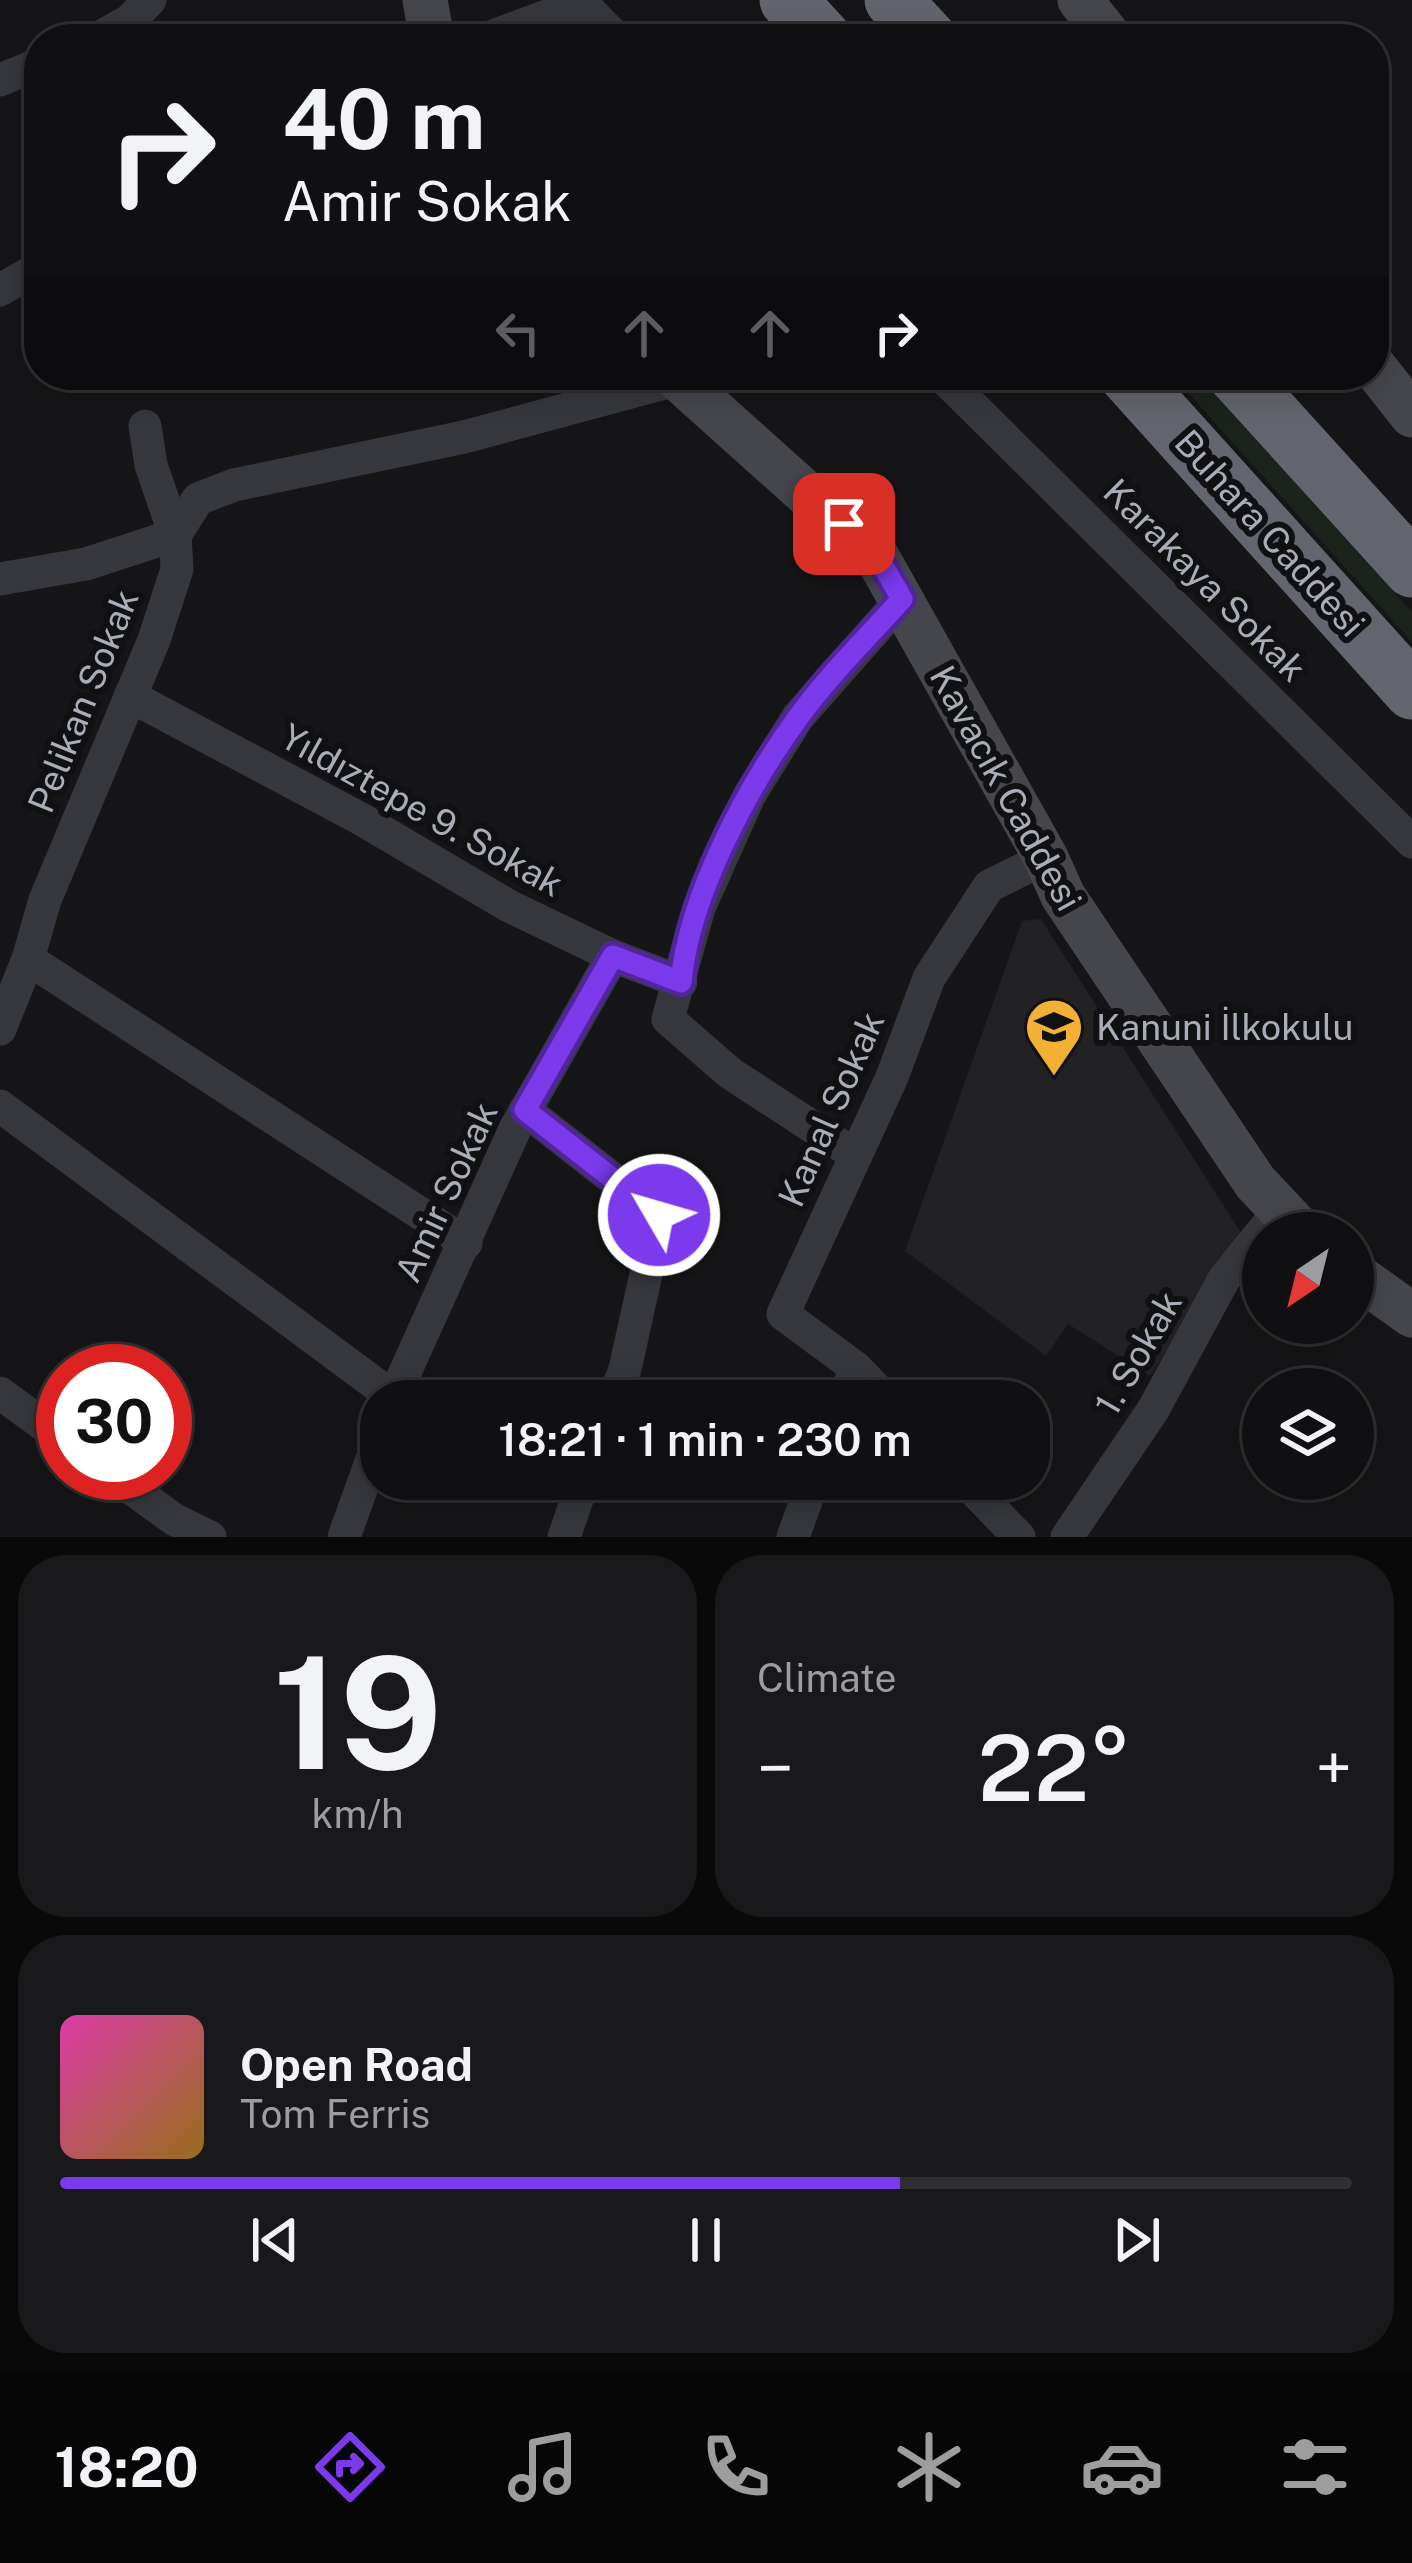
<!DOCTYPE html>
<html lang="en">
<head>
<meta charset="utf-8">
<style>
	:root { --surface:#101012; --page:#19191b; --text:#f1f3f6; --muted:#9c9d9f; --line:#303032; --accent:#7c3aed }
	body { margin:0; font-family:"Public Sans",sans-serif; background:var(--page); color:var(--text); height:100vh; display:flex; flex-direction:column; font-size:45px; white-space:nowrap }
	* { box-sizing:border-box; margin:0 }
	p { font-size:39px; color:var(--muted) }
	.icon { flex:none; width:66px; height:66px; fill:none; stroke:currentColor; stroke-width:2; stroke-linecap:round; stroke-linejoin:round }
	.map { position:relative; height:1537px; overflow:hidden }
	.drawer { display:flex; flex-direction:column; gap:18px; padding:18px; background:#09090a; flex:1 }
	.drawer>* { flex:none }
	.guide { position:absolute; left:24px; top:24px; width:1365px; height:366px; border-radius:48px; box-shadow:0 6px 30px #0003,0 0 0 3px var(--line); background:#101012; color:var(--text); overflow:hidden }
	.needle { width:78px; rotate:215deg }
	.buttons { position:absolute; left:1242px; top:1212px; display:grid; gap:24px }
	.buttons a { display:grid; place-items:center; width:132px; height:132px; border-radius:50%; background:var(--surface); box-shadow:0 6px 30px #0003,0 0 0 3px var(--line); font-size:60px }
	.speed { position:absolute; left:36px; top:1344px; display:flex; gap:24px; font-size:60px; font-weight:700; text-align:center }
	.speed>* { display:grid; place-content:center; width:156px; height:156px; border-radius:50%; background:var(--surface); box-shadow:0 6px 30px #0003,0 0 0 3px var(--line); line-height:1 }
	.speed .limit { border:18px solid #d22; background:#fff; color:#111 }
	.pin { position:absolute; display:grid; place-items:center; width:102px; height:102px; color:#fff; margin:-51px; border-radius:24px; box-shadow:0 6px 18px #0006 }
	.me { position:absolute; width:132px; margin:-66px; rotate:308deg; stroke-linejoin:round; filter:drop-shadow(0 0 9px #0008) }
	.turn { display:flex; align-items:center; gap:42px; height:252px; padding:0 60px; font-size:54px }
	.turn .icon { width:156px; height:156px; stroke-width:2.5 }
	.turn b { display:block; font-size:84px; line-height:102px }
	.lanes { display:flex; align-items:center; height:114px; padding:0 60px; background:#0003; justify-content:center; gap:60px; direction:ltr }
	.lanes .off { opacity:.35 }
	.big { font-size:90px; font-weight:600; line-height:1.1 }
	.drawer .card { flex:1; display:flex; flex-direction:column; justify-content:center; gap:18px; min-width:0; padding:0 42px; border-radius:48px; background:var(--page) }
	.drawer .dial { align-items:center; gap:0 }
	.dial b { font-size:156px; line-height:1 }
	.song { display:flex; align-items:center; gap:36px }
	.cover { width:144px; height:144px; border-radius:18px; background:linear-gradient(135deg,hsl(320 70% 55%),hsl(40 70% 35%)) }
	.played { height:12px; border-radius:6px; background:linear-gradient(90deg,var(--accent) 65%,var(--line) 65%) }
	.keys { display:flex; justify-content:space-around; direction:ltr }
	.heat { display:flex; justify-content:space-between; align-items:center; font-size:66px; direction:ltr }
	.drawer .tiles { flex:1; display:grid; gap:18px; grid-template-columns:1fr 1fr }
	.card:last-child { grid-column:span 2 }
	.trip { position:absolute; left:360px; top:1380px; width:690px; height:120px; border-radius:48px; background:var(--surface); box-shadow:0 6px 30px #0003,0 0 0 3px var(--line); font-weight:600; line-height:120px; text-align:center }
	.dock { display:flex; height:192px; justify-content:space-around; align-items:center; background:#060607; color:var(--muted) }
	.dock .icon { width:84px; height:84px }
	.dock .current { color:var(--accent) }
	.dock b { font-size:54px; color:var(--text) }
	.map>svg:first-child { display:block }
</style>
</head>
<body>
<div class="map">
<svg width="1412" height="1537" viewBox="0 0 1412 1537">
	<rect width="100%" height="100%" fill="#161618"/>
	<!-- built -->
	<polygon fill="#222225" points="1041,919 1243,1236 1150,1376 1068,1324 1046,1356 905,1251 1022,921"/>
	<!-- green -->
	<polygon fill="#1c231d" points="1172,375 1197,375 1412,612 1412,642"/>
	<g fill="none" stroke-linecap="round" stroke-linejoin="round">
		<!-- street -->
		<g stroke="#37383d" stroke-width="33">
			<polyline points="97,39 129,21 150,0"/>
			<polyline points="485,39 582,3 617,39"/>
			<polyline points="0,80 39,64"/>
			<polyline points="0,290 39,268"/>
			<polyline points="941,375 1412,842"/>
			<polyline points="0,579 86,564 175,535 198,499 234,485 464,437 679,379"/>
			<polyline points="130,696 361,819 509,906 613,956 681,982"/>
			<polyline points="28,959 466,1243"/>
			<polyline points="0,1029 28,959 45,900 154,640 177,569 175,535 151,465 145,426"/>
			<polyline points="0,1106 393,1397"/>
			<polyline points="525,1110 659,1215 625,1369 613,1401"/>
			<polyline points="854,1154 730,1073 668,1019 699,908 749,796 798,717 902,599"/>
			<polyline points="856,1368 888,1401"/>
			<polyline points="0,1393 63,1439"/>
			<polyline points="392,1401 515,1129 613,956"/>
			<polyline points="843,1401 856,1368 783,1314 892,1077 929,978 989,886 1046,858"/>
			<polyline points="110,1473 175,1520 210,1537"/>
			<polyline points="963,1479 1019,1537"/>
			<polyline points="344,1537 381,1434"/>
			<polyline points="564,1537 584,1479"/>
			<polyline points="793,1537 814,1479"/>
			<polyline points="1067,1537 1153,1410 1224,1279 1279,1211"/>
		</g>
		<!-- secondary -->
		<g stroke="#45474d" stroke-width="45">
			<polyline points="425,0 432,39"/>
			<polyline points="1080,0 1111,39"/>
			<polyline points="1374,367 1412,415"/>
			<polyline points="674,375 877,557 1046,858 1063,896 1255,1182 1303,1233"/>
			<polyline points="1353,1273 1412,1315"/>
		</g>
		<!-- highway -->
		<g stroke="#63666e" stroke-width="57">
			<polyline points="788,0 824,39"/>
			<polyline points="893,0 929,39"/>
			<polyline points="1127,375 1412,691"/>
			<polyline points="1236,375 1412,569"/>
		</g>
	</g>
	<g fill="none" stroke-linecap="round" stroke-linejoin="round">
		<defs>
			<path id="route" d="M659 1215 525 1110 613 956 681 982C689 896 747 788 797 719 828 676 867 638 902 599L878 557 844 524"/>
		</defs>
		<!-- route casing -->
		<use href="#route" stroke="#51269a" stroke-width="30"/>
		<!-- route -->
		<use href="#route" stroke="#7c3aed" stroke-width="21"/>
	</g>
	<!-- icons -->
	<defs>
		<symbol id="school-pin" viewBox="-11 -11 22 30"><path d="M0 17L-7.5 6A9.5 9.5 0 1 1 7.5 6Z" fill="#f2b134" stroke="#111113"/><path d="M0-5L7-2L0 1L-7-2ZM-4 1L0 2.5L4 1V4Q0 6-4 4Z" fill="#111"/></symbol>
	</defs>
	<g fill-rule="evenodd">
		<use href="#school-pin" x="1021" y="994" width="66" height="90"/>
	</g>
	<g text-anchor="middle" dominant-baseline="central" stroke-width="12" stroke-linejoin="round" paint-order="stroke">
		<!-- street labels -->
		<g font-size="36" fill="#a8adb8" stroke="#111113">
			<text transform="translate(1270 533) rotate(48)">Buhara Caddesi</text>
			<text transform="translate(1205 580) rotate(45)">Karakaya Sokak</text>
			<text transform="translate(83 701) rotate(-68)">Pelikan Sokak</text>
			<text transform="translate(1006 788) rotate(61)">Kavacık Caddesi</text>
			<text transform="translate(422 810) rotate(29)">Yıldıztepe 9. Sokak</text>
			<text transform="translate(831 1109) rotate(-66)">Kanal Sokak</text>
			<text transform="translate(446 1192) rotate(-65)">Amir Sokak</text>
			<text transform="translate(1138 1353) rotate(-60)">1. Sokak</text>
		</g>
		<!-- poi labels -->
		<g font-size="36" fill="#a8adb8" stroke="#111113" text-anchor="start">
			<text x="1096" y="1027">Kanuni İlkokulu</text>
		</g>
	</g>
</svg>
<div class="buttons">
<a><svg class="needle" viewBox="-14 -14 28 28"><path d="M0-13l5 13h-10z" fill="#e53935"/><path d="M0 13l5-13h-10z" fill="#9c9d9f"/></svg></a>
<a><svg class="icon" aria-label="layers" viewBox="0 0 24 24"><path d="M12 4l9 5-9 5-9-5zM3 14l9 5 9-5"/></svg></a>
</div>
<div class="speed"><div class="limit">30</div></div>
<div class="pin" style="left:844px;top:524px;background:#d93025"><svg class="icon" aria-label="arrive" viewBox="0 0 24 24"><path d="M6 21V4h12l-3 4 3 4H6"/></svg></div>
<svg class="me" style="left:659px;top:1215px" viewBox="-20 -20 40 40"><circle r="17" fill="#7c3aed" stroke="#fff" stroke-width="3"/><path d="M0-11L8 9 0 5-8 9z" fill="#fff"/></svg>
<div class="trip">18:21 · 1 min · 230 m</div>
<div class="guide">
<div class="turn"><svg class="icon" aria-label="right" viewBox="0 0 24 24"><path d="M7 20v-9h11M14 6l5 5-5 5"/></svg><div><b>40 m</b>Amir Sokak</div></div>
<div class="lanes"><svg class="icon off" aria-label="left" viewBox="0 0 24 24"><path d="M17 20v-9H6M10 6l-5 5 5 5"/></svg><svg class="icon off" aria-label="ahead" viewBox="0 0 24 24"><path d="M12 20V5M6 11l6-6 6 6"/></svg><svg class="icon off" aria-label="ahead" viewBox="0 0 24 24"><path d="M12 20V5M6 11l6-6 6 6"/></svg><svg class="icon" aria-label="right" viewBox="0 0 24 24"><path d="M7 20v-9h11M14 6l5 5-5 5"/></svg></div>
</div>
</div>
<section class="drawer">
<div class="tiles">
<div class="card dial"><b>19</b><p>km/h</p></div>
<div class="card"><p>Climate</p>
<div class="heat"><a>−</a><b class="big">22°</b><a>+</a></div>
</div>
<div class="card">
<div class="song"><i class="cover"></i><div><b>Open Road</b><p>Tom Ferris</p></div></div>
<div class="played"></div>
<div class="keys"><svg class="icon" aria-label="previous" viewBox="0 0 24 24"><path d="M18 5L8 12l10 7zM5 5v14"/></svg><svg class="icon" aria-label="pause" viewBox="0 0 24 24"><path d="M8 5v14M16 5v14"/></svg><svg class="icon" aria-label="next" viewBox="0 0 24 24"><path d="M6 5l10 7-10 7zM19 5v14"/></svg></div>
</div>
</div>
</section>
<nav class="dock">
<b>18:20</b>
<svg class="icon current" aria-label="directions" viewBox="0 0 24 24"><path d="M12 3l9 9-9 9-9-9zM9 14v-3h6M13 9l2 2-2 2"/></svg>
<svg class="icon" aria-label="music" viewBox="0 0 24 24"><path d="M9 18V5l10-2v13"/><circle cx="6" cy="18" r="3"/><circle cx="16" cy="16" r="3"/></svg>
<svg class="icon" aria-label="phone" viewBox="0 0 24 24"><path d="M5 4h4l2 5-3 2q2 4 5 5l2-3 5 2v4C11 20 4 13 5 4z"/></svg>
<svg class="icon" aria-label="climate" viewBox="0 0 24 24"><path d="M12 3v18M4 7l16 10M4 17L20 7"/></svg>
<svg class="icon" aria-label="car" viewBox="0 0 24 24"><path d="M5 17H2v-5l4-1 3-4h7l3 4 3 1v5h-3M9 17h6M6 11h13"/><circle cx="7" cy="17" r="2"/><circle cx="17" cy="17" r="2"/></svg>
<svg class="icon" aria-label="filters" viewBox="0 0 24 24"><path d="M4 7h16M4 17h16"/><circle cx="9" cy="7" r="2"/><circle cx="15" cy="17" r="2"/></svg>
</nav>
</body>
</html>
